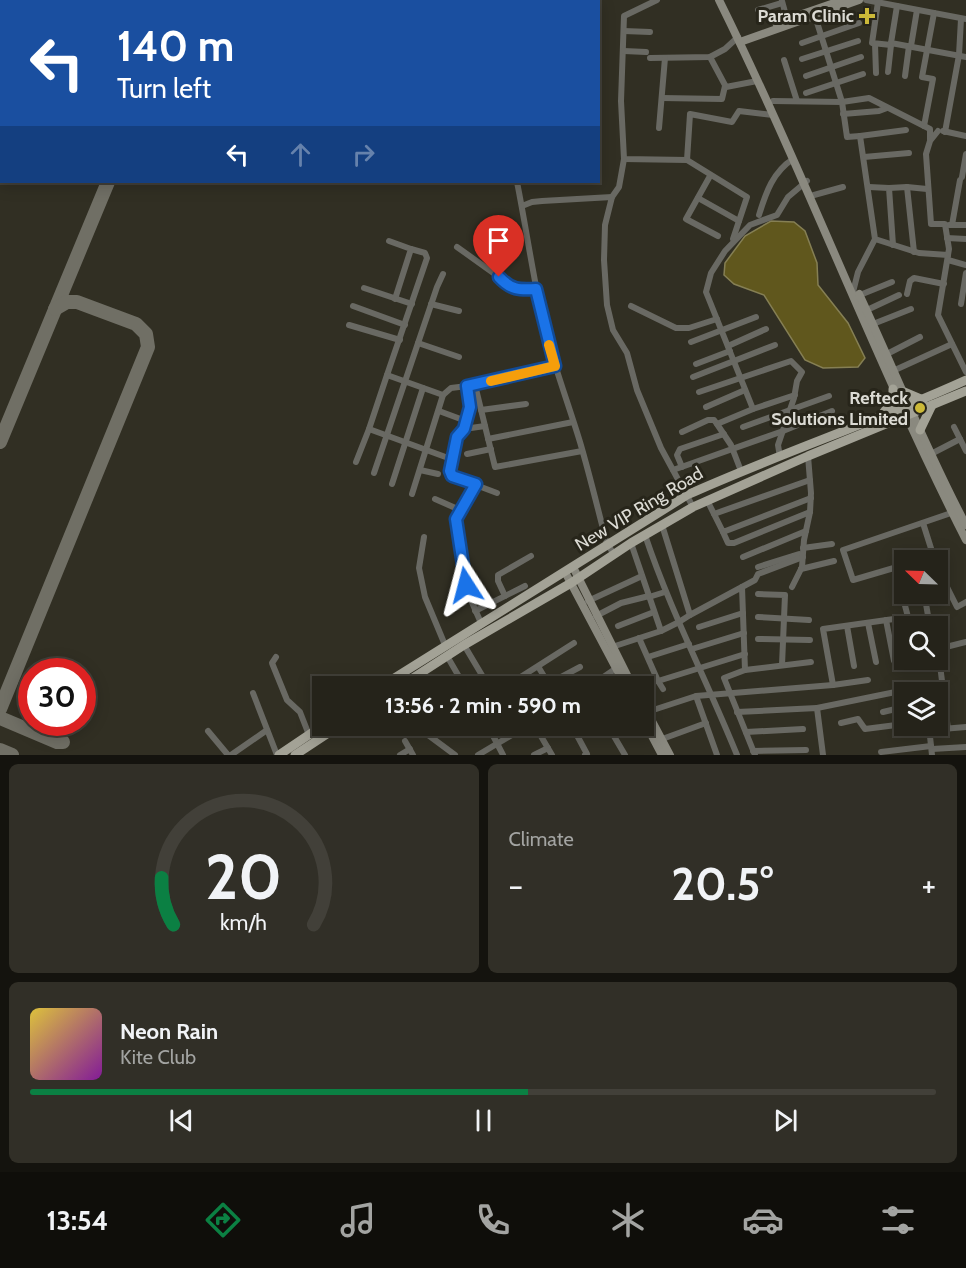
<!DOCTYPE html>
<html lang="en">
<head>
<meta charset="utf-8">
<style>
	:root { --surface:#25231a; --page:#312f27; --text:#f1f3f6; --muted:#a3a4a2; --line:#424039; --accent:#0b8043 }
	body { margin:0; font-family:Cabin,sans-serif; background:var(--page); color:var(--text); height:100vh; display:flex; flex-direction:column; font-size:22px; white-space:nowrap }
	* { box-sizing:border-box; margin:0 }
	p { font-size:20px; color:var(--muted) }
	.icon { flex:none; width:33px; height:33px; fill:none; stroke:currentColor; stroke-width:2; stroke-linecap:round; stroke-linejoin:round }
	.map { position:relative; height:755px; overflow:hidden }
	.panel { display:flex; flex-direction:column; gap:9px; padding:9px; background:#14130e; flex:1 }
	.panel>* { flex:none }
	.guide { position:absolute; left:0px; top:0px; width:600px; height:183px; box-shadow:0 3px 15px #0003,0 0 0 2px var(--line); background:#1a4fa0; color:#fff; overflow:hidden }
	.needle { width:39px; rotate:293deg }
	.buttons { position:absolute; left:894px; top:550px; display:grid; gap:12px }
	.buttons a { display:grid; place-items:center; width:54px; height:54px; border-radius:0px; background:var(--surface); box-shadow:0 3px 15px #0003,0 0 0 2px var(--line); font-size:30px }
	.speed { position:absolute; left:18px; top:658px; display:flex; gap:12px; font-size:30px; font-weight:700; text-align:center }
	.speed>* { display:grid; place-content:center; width:78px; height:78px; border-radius:50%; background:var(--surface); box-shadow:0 3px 15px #0003,0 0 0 2px var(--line); line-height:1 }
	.speed .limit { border:9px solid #d22; background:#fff; color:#111 }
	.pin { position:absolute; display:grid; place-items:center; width:51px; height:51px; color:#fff; margin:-62px -26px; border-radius:50% 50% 50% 0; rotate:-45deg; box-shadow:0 0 6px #0007 }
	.pin .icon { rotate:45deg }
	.me { position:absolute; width:66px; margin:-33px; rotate:351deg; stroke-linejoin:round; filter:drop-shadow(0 0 4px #0008) }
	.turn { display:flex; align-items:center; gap:21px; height:126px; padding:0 18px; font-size:27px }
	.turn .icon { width:78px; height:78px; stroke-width:2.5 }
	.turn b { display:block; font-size:42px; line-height:51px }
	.lanes { display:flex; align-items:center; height:57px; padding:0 18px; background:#0003; justify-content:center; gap:30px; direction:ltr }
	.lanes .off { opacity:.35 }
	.big { font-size:45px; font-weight:800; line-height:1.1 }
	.panel .card { flex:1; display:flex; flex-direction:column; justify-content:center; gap:9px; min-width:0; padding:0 21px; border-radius:9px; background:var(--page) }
	.panel .dial { align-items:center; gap:0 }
	.dial svg { height:156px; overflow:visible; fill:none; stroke:var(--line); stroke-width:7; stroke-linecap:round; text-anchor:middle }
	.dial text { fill:var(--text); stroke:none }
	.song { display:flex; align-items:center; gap:18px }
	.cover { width:72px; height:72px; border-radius:9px; background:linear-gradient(135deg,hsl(50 70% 55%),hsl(290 70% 35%)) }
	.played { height:6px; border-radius:3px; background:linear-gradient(90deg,var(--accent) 55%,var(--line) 55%) }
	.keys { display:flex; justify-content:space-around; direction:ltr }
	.heat { display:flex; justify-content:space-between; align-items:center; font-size:33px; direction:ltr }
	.panel .tiles { flex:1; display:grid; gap:9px; grid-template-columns:1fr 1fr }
	.card:last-child { grid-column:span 2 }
	.trip { position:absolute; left:312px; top:676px; width:342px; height:60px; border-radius:0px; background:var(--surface); box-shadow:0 3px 15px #0003,0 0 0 2px var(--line); font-weight:800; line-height:60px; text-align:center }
	.menu { display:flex; height:96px; justify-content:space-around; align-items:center; background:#0f0e0a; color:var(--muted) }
	.menu .icon { width:42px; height:42px }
	.menu .selected { color:var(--accent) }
	.menu b { font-size:27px; color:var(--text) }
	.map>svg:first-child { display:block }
</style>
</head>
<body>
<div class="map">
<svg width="966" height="755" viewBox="0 0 966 755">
	<rect width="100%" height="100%" fill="#312f23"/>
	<!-- water -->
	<polygon fill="#60571d" stroke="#857f54" stroke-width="1.5" points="771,221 794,222 805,231 817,263 818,285 848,323 865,358 858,367 823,368 805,360 764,295 734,284 724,275 725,263 745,236"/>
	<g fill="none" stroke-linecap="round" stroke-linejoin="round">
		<!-- taxiway -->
		<g stroke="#706f65" stroke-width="14">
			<polyline points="0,442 108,182"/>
			<polyline points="0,709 148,347 146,334 136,324 77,302 67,302 55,309"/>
			<polyline points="0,718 57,742 63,742"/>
			<polyline points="0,750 12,755"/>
		</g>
		<!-- street -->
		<g stroke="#696963" stroke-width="6">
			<polyline points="485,0 485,2"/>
			<polyline points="657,0 624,16 621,101 624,159 687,160"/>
			<polyline points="866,0 966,19"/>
			<polyline points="782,1 788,23"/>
			<polyline points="878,2 872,43 891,45 891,43"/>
			<polyline points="897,6 891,43 966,57"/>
			<polyline points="758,10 782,3"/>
			<polyline points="815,16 842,102 869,98 930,129 930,140"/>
			<polyline points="624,31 650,32"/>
			<polyline points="802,43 859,23"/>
			<polyline points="875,44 876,73"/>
			<polyline points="911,46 917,10"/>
			<polyline points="624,51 646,52"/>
			<polyline points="710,57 726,87 757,81"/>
			<polyline points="650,58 710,57 725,49 738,37"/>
			<polyline points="802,59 858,41"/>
			<polyline points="784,60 797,101"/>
			<polyline points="888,72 891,45"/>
			<polyline points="806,76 861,57"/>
			<polyline points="905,76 909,46"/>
			<polyline points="806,93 863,74"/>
			<polyline points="662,98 722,99 725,86"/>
			<polyline points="773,101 842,102 847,137 860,136 875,239 919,253 948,255"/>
			<polyline points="843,114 879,111 887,108"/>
			<polyline points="924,126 933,79 922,77 934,13"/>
			<polyline points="659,128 665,58"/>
			<polyline points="938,131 930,141 926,154 931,224 945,224 949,249 938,315 966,372"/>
			<polyline points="943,131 966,136"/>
			<polyline points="945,132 959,55 961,19"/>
			<polyline points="860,136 906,130"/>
			<polyline points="864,157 909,153"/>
			<polyline points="710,176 686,219 718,236"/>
			<polyline points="962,177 966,154"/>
			<path d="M517 182C527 232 534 284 546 334 556 371 569 406 580 442 590 476 598 510 607 544L614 554"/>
			<polyline points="869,187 889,188 893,245"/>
			<polyline points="907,187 927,189"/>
			<polyline points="889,188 907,187 914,252"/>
			<polyline points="814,195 843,187"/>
			<polyline points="612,197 619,187 624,159"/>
			<polyline points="698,198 739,221"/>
			<polyline points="522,206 532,202 542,201 612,197 605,225 604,260 607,305 613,330 627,353 637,390 661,448 693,507"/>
			<path d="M759 215C766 192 773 172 793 159"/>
			<polyline points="949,225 966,225"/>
			<polyline points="952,225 960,180"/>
			<polyline points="947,238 966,239"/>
			<polyline points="733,239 747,197 687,160 690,114 732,122 739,111 773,115"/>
			<polyline points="389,241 411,249 395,299"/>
			<polyline points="457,247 499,277 508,287 517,290 536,289"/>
			<polyline points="411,249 425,253 427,258 387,375 443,395 451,388 475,385 495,467 582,451"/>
			<polyline points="948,260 966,265"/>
			<polyline points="364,288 412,304"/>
			<polyline points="853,292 858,272 875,239"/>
			<polyline points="907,294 910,281 914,278 944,284"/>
			<polyline points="860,295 892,282"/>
			<polyline points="431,304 459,311"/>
			<polyline points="961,304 966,273"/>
			<polyline points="353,306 405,325"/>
			<polyline points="631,306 676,328 689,328 717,319"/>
			<polyline points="867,310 899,295"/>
			<polyline points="873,324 911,309"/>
			<polyline points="349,325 400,340"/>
			<polyline points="691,342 756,317"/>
			<polyline points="418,343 459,357"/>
			<polyline points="728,346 766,329"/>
			<polyline points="887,354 920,337"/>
			<polyline points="696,364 730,351"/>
			<polyline points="895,370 952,344"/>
			<polyline points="387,375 369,429 451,459 457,437 464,429 470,407 467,386"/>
			<polyline points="693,377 775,345"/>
			<polyline points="475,385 555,366"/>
			<polyline points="699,392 791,361 802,372 797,381 794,398 778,445 780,457"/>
			<polyline points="795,395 753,409 706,292 711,273 725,251 750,225 777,215 788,197 807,181"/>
			<polyline points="706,407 745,390"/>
			<polyline points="481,410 526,404"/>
			<polyline points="439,411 466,421"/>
			<polyline points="743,427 829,396"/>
			<polyline points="954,427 966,451"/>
			<polyline points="464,429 485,426"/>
			<polyline points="682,432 708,420 714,420 717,424"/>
			<polyline points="488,439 573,422"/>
			<polyline points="467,454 491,449"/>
			<polyline points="931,454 960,439"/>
			<polyline points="451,459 450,471 452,476 497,493"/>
			<polyline points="356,462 369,429"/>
			<polyline points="682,467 677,455 680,449 724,434"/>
			<polyline points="420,470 438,474"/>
			<polyline points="673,470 783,431 832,411"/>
			<polyline points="741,471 731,445 717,424 753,409"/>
			<polyline points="374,473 437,287 443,274"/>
			<polyline points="392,484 423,388"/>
			<polyline points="475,484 458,515 456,523 467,591 481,623"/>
			<polyline points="412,494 443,395"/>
			<polyline points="435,499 460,510"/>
			<polyline points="707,500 723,532 811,498"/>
			<polyline points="714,514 810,480"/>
			<polyline points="923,523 935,561"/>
			<polyline points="662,525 690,615 742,587 745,670 724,678 755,755"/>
			<polyline points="723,532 728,543 734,543 810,512"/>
			<path d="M645 535C670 610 707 681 737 755"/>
			<polyline points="424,537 419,568 425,597 445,645"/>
			<polyline points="631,543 661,631 679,622 690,615"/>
			<polyline points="803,548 832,544"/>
			<polyline points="743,557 806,531"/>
			<polyline points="904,565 853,580 843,550 954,512"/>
			<polyline points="758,567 799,554"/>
			<polyline points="801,569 834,561"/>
			<polyline points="938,569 957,607 966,602"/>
			<polyline points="898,579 908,617"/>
			<polyline points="742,587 755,580 758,574 803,557"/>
			<polyline points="792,587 802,567 804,540 810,512 811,493 808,456"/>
			<polyline points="758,594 785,595 782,665"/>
			<polyline points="505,596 498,581 498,575 531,556"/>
			<polyline points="649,597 665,592"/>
			<polyline points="588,601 642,576"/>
			<polyline points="475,611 525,586"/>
			<polyline points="596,616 621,603 649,596"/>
			<polyline points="758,617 809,620"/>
			<polyline points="886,620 894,661"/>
			<polyline points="868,623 876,662"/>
			<polyline points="618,626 654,612"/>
			<polyline points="847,626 854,666"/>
			<polyline points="699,627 743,613"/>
			<polyline points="930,627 926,604 929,601 940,599"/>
			<polyline points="639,638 658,681 745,654"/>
			<polyline points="758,639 810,640"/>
			<polyline points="464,645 489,687"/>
			<polyline points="612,647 661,631"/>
			<polyline points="692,649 744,633"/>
			<polyline points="938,649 948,729"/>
			<polyline points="938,649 966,642"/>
			<polyline points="447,656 465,687"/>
			<polyline points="276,657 272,663 287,700 300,712 309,735"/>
			<polyline points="648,657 689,644"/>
			<polyline points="539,668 550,686"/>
			<polyline points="745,670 811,662"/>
			<polyline points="658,681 663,689"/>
			<polyline points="548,684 580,667"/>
			<polyline points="833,685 823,629 908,617 910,627"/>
			<polyline points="505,687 574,643"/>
			<polyline points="589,687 618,667"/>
			<polyline points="253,693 277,755"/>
			<polyline points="696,696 717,755"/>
			<polyline points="817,708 920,687 921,693"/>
			<polyline points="647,712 696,696 833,685 868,680"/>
			<polyline points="737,712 817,708 823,755"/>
			<polyline points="883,712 904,707"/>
			<polyline points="841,723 858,719 865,729 904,724"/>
			<polyline points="416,726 455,755"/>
			<polyline points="488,726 503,755"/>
			<polyline points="535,726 552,755"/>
			<polyline points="572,726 587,754 585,755"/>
			<polyline points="608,726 625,755"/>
			<polyline points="929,727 932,755"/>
			<polyline points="930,730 966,727"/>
			<polyline points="208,731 228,755"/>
			<polyline points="746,732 803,729"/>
			<polyline points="431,736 450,726"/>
			<polyline points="665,738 706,723"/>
			<polyline points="405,741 413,755"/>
			<polyline points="932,749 966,747"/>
			<polyline points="753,751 806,750"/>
			<polyline points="881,752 931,746"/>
			<polyline points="231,755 267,730"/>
			<polyline points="400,755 410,749"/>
			<polyline points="478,755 527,726"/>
			<polyline points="534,755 548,748"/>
		</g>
		<!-- secondary -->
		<g stroke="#8a897f" stroke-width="8">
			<path d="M719 0C807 178 876 363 966 540"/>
			<polyline points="776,23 843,0"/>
			<polyline points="740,42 859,0"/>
			<path d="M859 294C895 371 926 450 966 525"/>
			<polyline points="573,567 633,687"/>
			<polyline points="565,572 626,687"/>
			<polyline points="644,706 670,755"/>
			<polyline points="644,721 662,755"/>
		</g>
		<!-- primary -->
		<g stroke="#a3a296" stroke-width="9">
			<polyline points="904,392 923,400"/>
			<polyline points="881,416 893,400 893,389"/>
			<polyline points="920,430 932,405"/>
			<path d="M380 687 687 495C778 454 874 422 966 380"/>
			<polyline points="399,687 464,645 571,583 631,543 693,507 808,456 966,391"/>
			<polyline points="279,755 322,726"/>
			<polyline points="295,755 339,726"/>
		</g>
	</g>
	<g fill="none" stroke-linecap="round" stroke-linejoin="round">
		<defs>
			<path id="route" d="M466 585 456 519 476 484 452 476 450 471 457 437 464 429 470 407 467 386 555 366 536 289C519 290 511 290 499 277"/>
		</defs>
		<!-- route casing -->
		<use href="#route" stroke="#114b97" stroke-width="15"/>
		<!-- route -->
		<use href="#route" stroke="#1a73e8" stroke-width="10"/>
		<!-- slow -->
		<polyline stroke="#f59e0b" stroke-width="10" points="491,381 555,366 549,345"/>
	</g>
	<!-- markers -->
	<g fill="#ccb938" stroke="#27251a" stroke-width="2">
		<path d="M864 7h6v6h6v6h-6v6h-6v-6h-6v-6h6z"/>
		<circle cx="920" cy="408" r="6"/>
	</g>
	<g text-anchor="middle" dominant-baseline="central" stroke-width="6" stroke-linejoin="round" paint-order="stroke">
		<!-- poi labels -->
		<g font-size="18" font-weight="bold" fill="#dcdbd4" stroke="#27251a" text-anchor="end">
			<text x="854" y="16">Param Clinic</text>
			<text x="908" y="398">Refteck<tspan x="908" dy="21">Solutions Limited</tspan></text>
		</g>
		<!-- street labels -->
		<g font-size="18" fill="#dcdbd4" stroke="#27251a">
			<text transform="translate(639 509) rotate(-31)">New VIP Ring Road</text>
		</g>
	</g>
</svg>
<div class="buttons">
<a><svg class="needle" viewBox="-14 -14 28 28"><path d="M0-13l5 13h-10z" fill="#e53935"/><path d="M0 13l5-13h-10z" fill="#a3a4a2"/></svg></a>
<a><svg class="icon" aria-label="search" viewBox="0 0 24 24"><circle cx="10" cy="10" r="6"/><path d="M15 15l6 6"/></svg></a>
<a><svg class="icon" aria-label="layers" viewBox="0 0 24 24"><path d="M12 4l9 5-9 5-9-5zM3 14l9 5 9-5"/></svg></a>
</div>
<div class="speed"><div class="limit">30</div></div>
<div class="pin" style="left:499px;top:277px;background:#d93025"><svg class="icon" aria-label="arrive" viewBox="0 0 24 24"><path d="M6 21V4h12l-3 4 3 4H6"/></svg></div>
<svg class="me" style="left:466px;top:585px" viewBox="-20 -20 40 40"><path d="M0-17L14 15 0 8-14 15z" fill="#1a73e8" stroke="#fff" stroke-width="4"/></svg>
<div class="trip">13:56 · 2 min · 590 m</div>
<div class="guide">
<div class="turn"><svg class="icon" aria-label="left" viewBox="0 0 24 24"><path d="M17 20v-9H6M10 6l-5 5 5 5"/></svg><div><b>140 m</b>Turn left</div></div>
<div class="lanes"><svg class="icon" aria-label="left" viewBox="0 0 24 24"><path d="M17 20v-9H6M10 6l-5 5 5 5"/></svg><svg class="icon off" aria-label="ahead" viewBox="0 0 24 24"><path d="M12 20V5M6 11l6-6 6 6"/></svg><svg class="icon off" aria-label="right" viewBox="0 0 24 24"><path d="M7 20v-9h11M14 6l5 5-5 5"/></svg></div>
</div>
</div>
<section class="panel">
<div class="tiles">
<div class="card dial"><svg viewBox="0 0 100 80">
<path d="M14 69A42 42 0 1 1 86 69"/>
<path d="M14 69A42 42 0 0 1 8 45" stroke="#0b8043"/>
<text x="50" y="56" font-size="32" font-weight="700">20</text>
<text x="50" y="72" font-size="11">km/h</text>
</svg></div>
<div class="card"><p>Climate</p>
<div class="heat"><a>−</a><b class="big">20.5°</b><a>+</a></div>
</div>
<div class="card">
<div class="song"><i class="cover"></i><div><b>Neon Rain</b><p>Kite Club</p></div></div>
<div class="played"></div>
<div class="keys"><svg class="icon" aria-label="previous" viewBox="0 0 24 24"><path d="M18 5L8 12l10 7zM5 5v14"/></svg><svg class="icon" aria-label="pause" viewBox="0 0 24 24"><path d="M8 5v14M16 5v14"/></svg><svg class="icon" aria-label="next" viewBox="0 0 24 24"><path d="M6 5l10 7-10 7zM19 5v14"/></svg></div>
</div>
</div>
</section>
<nav class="menu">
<b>13:54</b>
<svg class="icon selected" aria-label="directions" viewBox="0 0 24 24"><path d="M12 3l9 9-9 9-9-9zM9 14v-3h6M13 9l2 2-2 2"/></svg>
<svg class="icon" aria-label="music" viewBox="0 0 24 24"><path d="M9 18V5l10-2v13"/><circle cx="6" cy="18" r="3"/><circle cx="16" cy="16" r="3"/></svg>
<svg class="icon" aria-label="phone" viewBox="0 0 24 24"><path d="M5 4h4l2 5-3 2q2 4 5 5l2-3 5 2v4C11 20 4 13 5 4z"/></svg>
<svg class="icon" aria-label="climate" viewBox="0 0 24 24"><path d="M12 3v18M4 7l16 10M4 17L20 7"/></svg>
<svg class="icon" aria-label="car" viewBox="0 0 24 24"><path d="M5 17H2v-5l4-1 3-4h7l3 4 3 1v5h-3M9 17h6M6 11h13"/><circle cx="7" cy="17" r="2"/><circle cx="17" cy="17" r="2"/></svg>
<svg class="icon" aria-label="filters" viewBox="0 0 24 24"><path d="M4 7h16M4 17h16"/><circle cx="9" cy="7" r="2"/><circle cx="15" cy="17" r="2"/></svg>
</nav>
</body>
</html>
